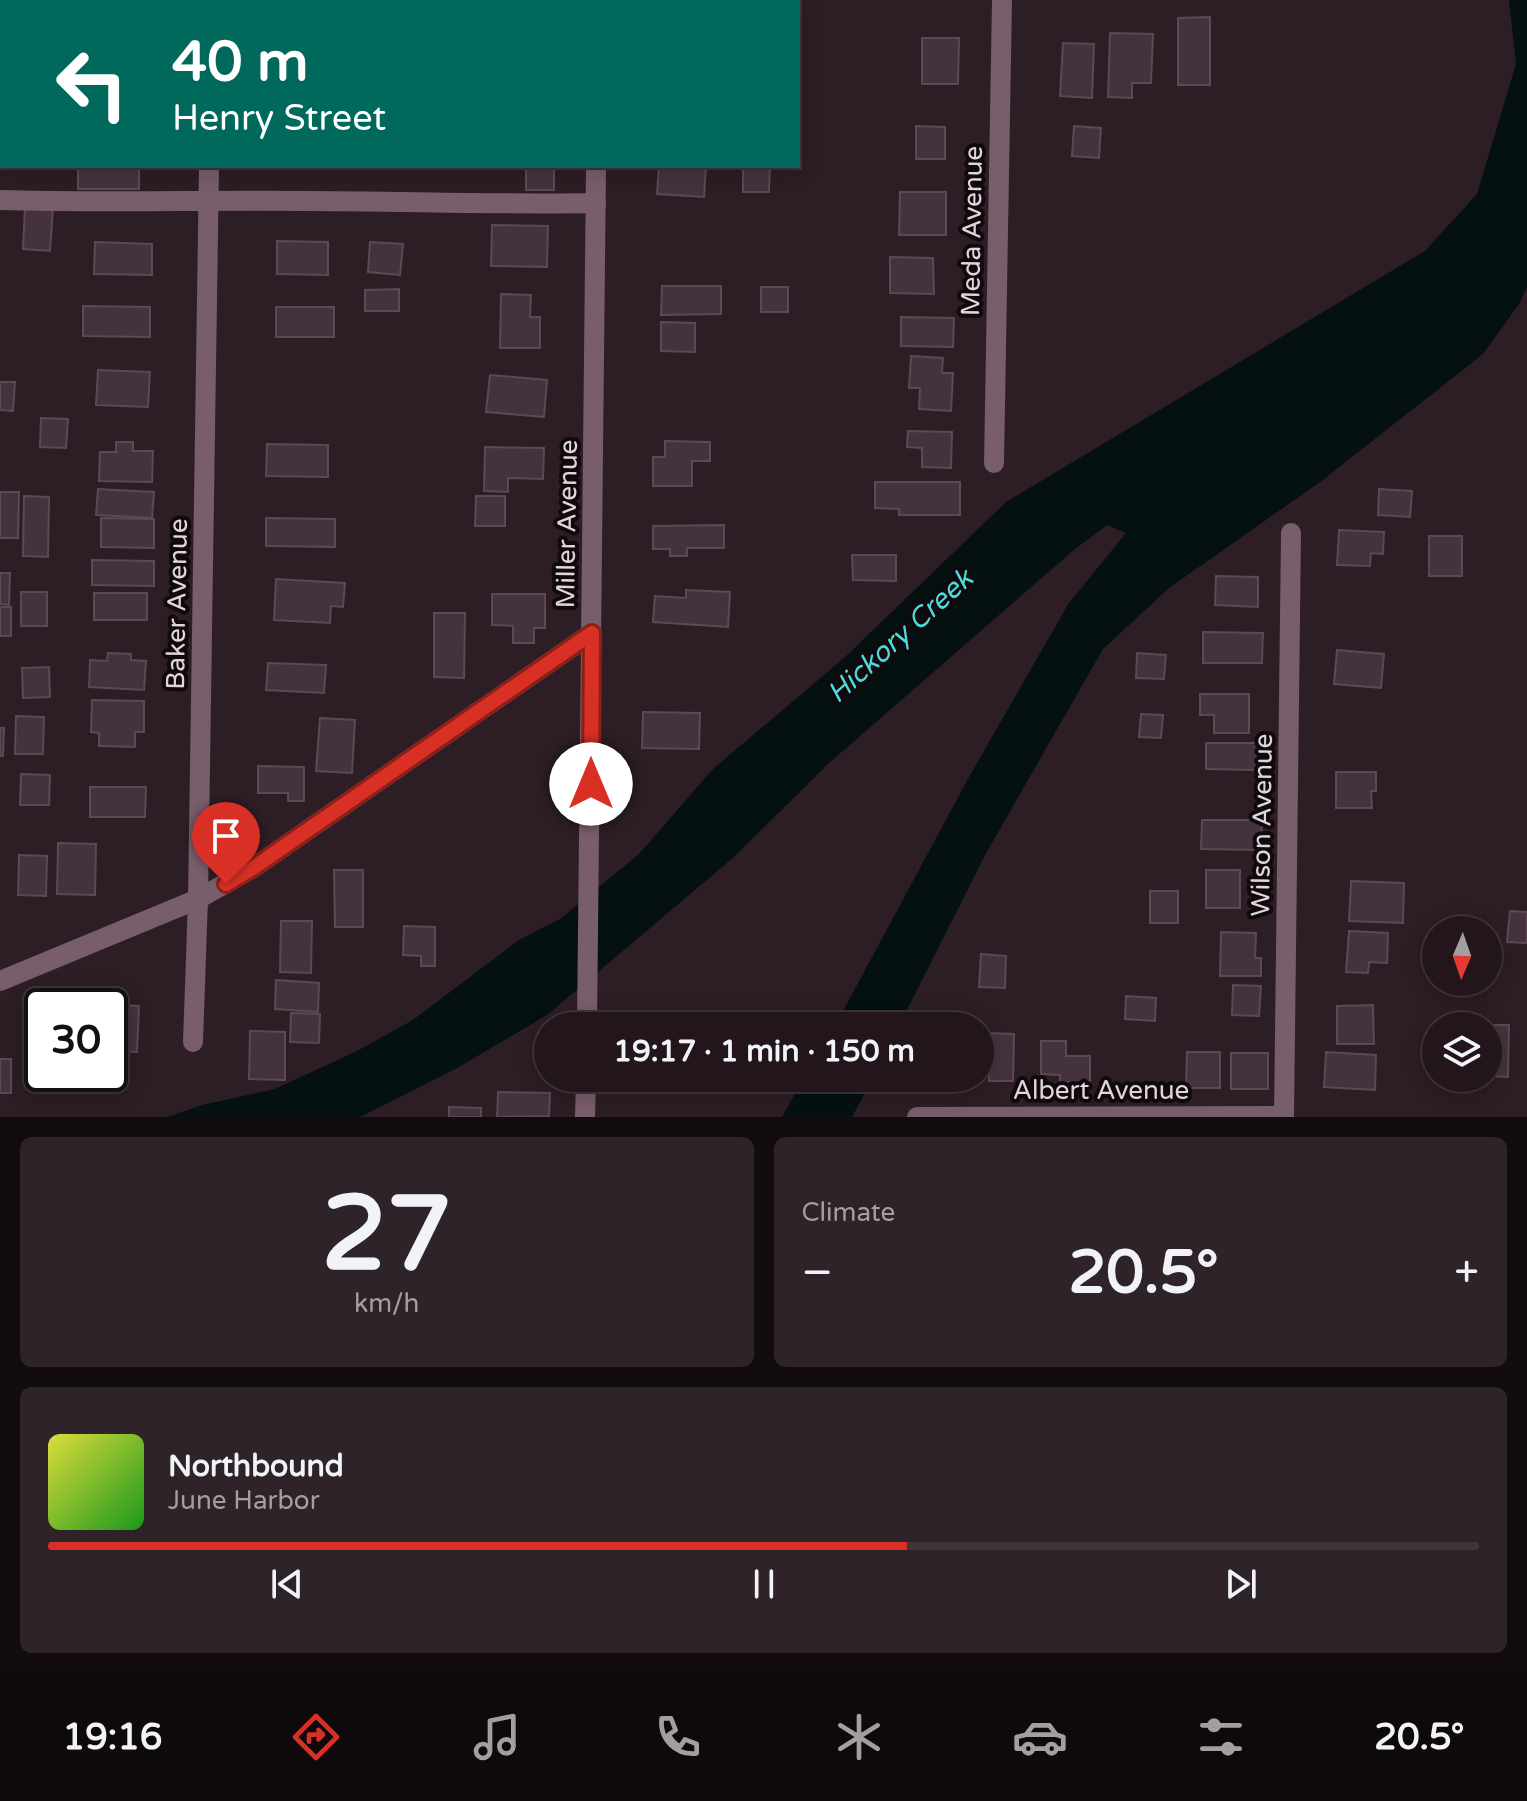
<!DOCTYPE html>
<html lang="en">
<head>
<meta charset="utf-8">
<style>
	:root { --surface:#22161c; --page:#2e2329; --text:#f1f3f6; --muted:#a29fa3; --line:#3f353b; --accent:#d93025 }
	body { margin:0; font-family:"Varela Round",sans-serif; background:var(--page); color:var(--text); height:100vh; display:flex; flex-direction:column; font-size:30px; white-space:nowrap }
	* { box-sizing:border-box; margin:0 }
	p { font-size:26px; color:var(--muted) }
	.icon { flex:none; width:44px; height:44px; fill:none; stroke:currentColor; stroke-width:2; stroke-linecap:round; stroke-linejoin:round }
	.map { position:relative; height:1117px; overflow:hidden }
	.side { display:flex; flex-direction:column; gap:20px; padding:20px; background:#130c0f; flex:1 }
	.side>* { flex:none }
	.hud { position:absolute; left:0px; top:0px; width:800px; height:168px; box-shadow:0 4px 20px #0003,0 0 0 2px var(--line); background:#00695c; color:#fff; overflow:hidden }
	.needle { width:52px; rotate:182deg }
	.fabs { position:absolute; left:1422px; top:916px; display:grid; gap:16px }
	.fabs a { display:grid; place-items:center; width:80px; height:80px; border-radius:50%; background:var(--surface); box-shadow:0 4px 20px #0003,0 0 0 2px var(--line); font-size:40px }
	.speed { position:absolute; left:24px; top:988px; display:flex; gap:16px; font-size:40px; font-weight:700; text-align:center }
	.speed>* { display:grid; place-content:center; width:104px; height:104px; border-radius:50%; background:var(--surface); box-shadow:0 4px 20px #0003,0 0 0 2px var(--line); line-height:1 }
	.speed .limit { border:4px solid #111; border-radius:12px; background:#fff; color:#111 }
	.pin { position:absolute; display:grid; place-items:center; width:68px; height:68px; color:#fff; margin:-82px -34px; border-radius:50% 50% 50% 0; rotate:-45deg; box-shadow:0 0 8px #0007 }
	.pin .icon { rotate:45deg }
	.me { position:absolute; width:88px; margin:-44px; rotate:0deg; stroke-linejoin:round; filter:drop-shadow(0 0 6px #0008) }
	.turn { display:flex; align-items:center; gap:28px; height:168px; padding:0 40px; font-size:36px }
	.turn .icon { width:104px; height:104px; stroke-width:2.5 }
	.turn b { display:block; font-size:56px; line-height:68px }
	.big { font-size:60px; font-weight:700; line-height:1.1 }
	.side .card { flex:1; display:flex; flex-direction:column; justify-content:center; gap:12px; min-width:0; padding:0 28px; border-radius:12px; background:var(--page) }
	.side .dial { align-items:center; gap:0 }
	.dial b { font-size:104px; line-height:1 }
	.song { display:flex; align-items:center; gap:24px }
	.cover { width:96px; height:96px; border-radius:12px; background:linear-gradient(135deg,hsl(60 70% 55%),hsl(120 70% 35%)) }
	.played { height:8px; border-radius:4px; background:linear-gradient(90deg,var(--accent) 60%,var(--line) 60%) }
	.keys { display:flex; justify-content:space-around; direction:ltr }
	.heat { display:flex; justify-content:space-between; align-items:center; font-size:44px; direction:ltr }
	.side .tiles { flex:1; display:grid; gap:20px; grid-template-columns:1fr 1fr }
	.card:last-child { grid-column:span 2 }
	.trip { position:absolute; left:534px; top:1012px; width:460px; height:80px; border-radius:40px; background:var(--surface); box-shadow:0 4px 20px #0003,0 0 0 2px var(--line); font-weight:700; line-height:80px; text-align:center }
	.menu { display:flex; height:128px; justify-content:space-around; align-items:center; background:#0e090b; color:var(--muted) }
	.menu .icon { width:56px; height:56px }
	.menu .on { color:var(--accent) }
	.menu b { font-size:36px; color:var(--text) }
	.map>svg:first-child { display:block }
</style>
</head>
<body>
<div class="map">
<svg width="1527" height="1117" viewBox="0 0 1527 1117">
	<rect width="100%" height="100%" fill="#2d1d25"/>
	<!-- water -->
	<g fill="#051010">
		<polygon points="1509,0 1527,0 1527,287 1519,304 1483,354 1320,482 1169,588 1103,649 985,855 899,1026 835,1026 969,777 1069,603 1126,533 1107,525 1075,549 829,763 734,857 547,1015 459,1067 360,1117 168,1117 202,1105 275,1089 357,1051 413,1020 519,940 560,919 639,854 713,769 843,659 1006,502 1425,251 1477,194 1516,64"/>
		<polygon points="804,1078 873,1078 852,1117 782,1117"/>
	</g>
	<!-- building -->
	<g fill="#44333c" stroke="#5c4953" stroke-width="2">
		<polygon points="1210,17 1210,85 1178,85 1178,18"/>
		<polygon points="1110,33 1153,34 1151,83 1132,83 1132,98 1108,97"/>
		<polygon points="922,38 959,38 958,84 922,84"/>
		<rect x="0" y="41" width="2" height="53"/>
		<polygon points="1063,43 1094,44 1092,98 1060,96"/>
		<polygon points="916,126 945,127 945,159 916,159"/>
		<polygon points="1074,126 1101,128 1099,158 1072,156"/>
		<rect x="78" y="166" width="61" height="23"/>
		<rect x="526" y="166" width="28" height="24"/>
		<polygon points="659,166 706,166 704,197 657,194"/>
		<polygon points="743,166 770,166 769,192 743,192"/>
		<polygon points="900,192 946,192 946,235 899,235"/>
		<polygon points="25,206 53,208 50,251 23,249"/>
		<polygon points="492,225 548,226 547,267 491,266"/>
		<polygon points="277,241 328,242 328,275 277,274"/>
		<polygon points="95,242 152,244 152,275 94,274"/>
		<polygon points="370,242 403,244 400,275 368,272"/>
		<polygon points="890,257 933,258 934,294 890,293"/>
		<polygon points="662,286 721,286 721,314 661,315"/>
		<rect x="761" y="287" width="27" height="25"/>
		<polygon points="399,289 399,311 365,311 365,290"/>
		<polygon points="501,294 531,295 530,317 540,317 540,348 500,348"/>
		<polygon points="83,306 150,307 150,337 83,336"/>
		<rect x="276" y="307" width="58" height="30"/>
		<polygon points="901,317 954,318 953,347 901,346"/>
		<polygon points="661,322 695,323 695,352 661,351"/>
		<polygon points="911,356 943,358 942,373 953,373 951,411 919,409 920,388 909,388"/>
		<polygon points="98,370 150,372 148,407 96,405"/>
		<polygon points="490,375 547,380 544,417 486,412"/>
		<polygon points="0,382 15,382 13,411 0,410"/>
		<polygon points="41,418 68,419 66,448 40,447"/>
		<polygon points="908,431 952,432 951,468 922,467 922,448 907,447"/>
		<polygon points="665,441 710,442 710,461 692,461 692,486 653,486 653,457 665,457"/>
		<polygon points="116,442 133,442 133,451 153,451 152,482 99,481 100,452 116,452"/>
		<polygon points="267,444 328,445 328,477 266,476"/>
		<polygon points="485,447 544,448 543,479 508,478 508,492 484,491"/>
		<polygon points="875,482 960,482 960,515 899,515 899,509 875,508"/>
		<polygon points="98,489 154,492 152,518 96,515"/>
		<polygon points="1379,489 1412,491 1410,517 1378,515"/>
		<polygon points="0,492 19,492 18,538 0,538"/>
		<polygon points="24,496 49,497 48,557 23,556"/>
		<polygon points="476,496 505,496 505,526 475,526"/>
		<polygon points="101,518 154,519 154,548 101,547"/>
		<polygon points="266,518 335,519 335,547 266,546"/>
		<polygon points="724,525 724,548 687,548 687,556 670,556 670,549 653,549 653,526"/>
		<polygon points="1339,530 1384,532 1383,554 1371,553 1370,566 1337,565"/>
		<rect x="1429" y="536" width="33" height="40"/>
		<polygon points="852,555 896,555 896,581 853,580"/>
		<polygon points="92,560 154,561 154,586 92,585"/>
		<polygon points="0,573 10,573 9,605 0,604"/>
		<polygon points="1216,576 1258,577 1258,607 1215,605"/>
		<polygon points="276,579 345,583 343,607 331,606 330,623 274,620"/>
		<polygon points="686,590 730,592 728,627 653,622 655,596 686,598"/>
		<rect x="21" y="592" width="26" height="34"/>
		<rect x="94" y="593" width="53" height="27"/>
		<polygon points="492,594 545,594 545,628 534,628 534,643 513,643 513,626 492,625"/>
		<rect x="0" y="607" width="11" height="29"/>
		<polygon points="434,613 465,613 464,678 434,677"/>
		<polygon points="1203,632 1263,633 1262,663 1203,663"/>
		<polygon points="1337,650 1384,654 1381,688 1334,684"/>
		<polygon points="108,653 131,654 131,660 146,661 144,690 89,687 90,660 107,661"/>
		<polygon points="1137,653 1166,655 1164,679 1136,678"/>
		<polygon points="268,663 326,665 324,693 266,690"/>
		<polygon points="49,667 50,697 23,698 22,668"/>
		<polygon points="1200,694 1249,694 1249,733 1214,733 1214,715 1200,715"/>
		<polygon points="92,700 144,701 144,732 135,732 135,747 99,746 99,733 91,732"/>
		<polygon points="643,712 700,713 699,749 642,748"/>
		<polygon points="1141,714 1163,715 1161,738 1139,737"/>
		<polygon points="16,716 44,717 43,754 15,754"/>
		<polygon points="320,718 355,720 352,773 316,771"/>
		<polygon points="0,728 4,728 3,756 0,756"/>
		<polygon points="1206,743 1257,743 1256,770 1206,769"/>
		<polygon points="258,766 304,767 304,801 288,801 288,793 258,793"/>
		<polygon points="1336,772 1376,772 1376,791 1371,791 1372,808 1336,808"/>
		<polygon points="21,774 50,775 49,805 20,805"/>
		<polygon points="90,787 146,787 145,817 90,817"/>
		<polygon points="1202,820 1262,820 1261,850 1201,849"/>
		<polygon points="58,843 96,844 95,895 57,894"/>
		<polygon points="19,855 47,856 46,896 18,895"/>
		<polygon points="334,870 363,870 363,927 335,927"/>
		<rect x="1206" y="870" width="34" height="38"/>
		<polygon points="1351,881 1404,883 1403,923 1349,921"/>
		<rect x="1150" y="891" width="28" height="32"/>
		<polygon points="1510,911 1527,912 1527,943 1507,942"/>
		<polygon points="281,921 312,921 311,973 280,972"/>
		<polygon points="404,926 435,927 435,966 421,966 421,956 403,955"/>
		<polygon points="1349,931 1388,933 1387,963 1369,962 1368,973 1346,972"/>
		<polygon points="1221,932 1256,933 1255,958 1261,958 1261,976 1220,976"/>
		<polygon points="981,954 1006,956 1005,988 979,987"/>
		<polygon points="276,980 319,983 318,1012 275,1009"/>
		<polygon points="1233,985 1261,986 1259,1016 1232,1015"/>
		<polygon points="1126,996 1156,998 1155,1021 1125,1019"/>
		<polygon points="90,1004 139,1006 137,1052 110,1051 110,1006 90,1006"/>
		<polygon points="1373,1005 1374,1044 1337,1044 1337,1006"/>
		<polygon points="291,1013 320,1014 319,1043 290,1042"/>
		<polygon points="1481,1025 1509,1025 1508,1077 1488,1076 1488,1026"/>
		<polygon points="250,1031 285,1032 285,1080 249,1079"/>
		<polygon points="990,1033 1014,1034 1013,1081 989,1081"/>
		<polygon points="28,1034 42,1034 42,1074 55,1074 54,1081 27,1080"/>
		<polygon points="1041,1041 1066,1041 1066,1056 1090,1056 1090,1083 1060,1082 1060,1075 1041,1074"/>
		<polygon points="1187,1052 1220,1052 1220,1088 1186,1088"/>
		<polygon points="1326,1052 1376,1055 1375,1090 1324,1087"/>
		<rect x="1231" y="1053" width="37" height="36"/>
		<rect x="0" y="1059" width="11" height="34"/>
		<polygon points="498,1092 550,1093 549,1116 497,1117"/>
		<polygon points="449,1107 481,1108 481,1117 449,1117"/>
	</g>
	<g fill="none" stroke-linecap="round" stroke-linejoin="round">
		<!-- minor -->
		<g stroke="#785d6b" stroke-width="20">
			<polyline points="212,2 212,0"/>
			<polyline points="598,2 598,0"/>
			<path d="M0 200C101 203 203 200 304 201 401 201 498 205 596 203"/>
			<polyline points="994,463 1002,0"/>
			<polyline points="0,981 198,899 253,868 592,633"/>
			<polyline points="587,1026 596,166"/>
			<polyline points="193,1042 198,899 209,166"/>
			<polyline points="585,1117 586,1078"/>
			<polyline points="917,1117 1284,1116"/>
			<polyline points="1284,1117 1291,533"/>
		</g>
	</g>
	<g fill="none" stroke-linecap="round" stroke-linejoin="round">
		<defs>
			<polyline id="route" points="226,884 253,868 592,633 591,784"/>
		</defs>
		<!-- route casing -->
		<use href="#route" stroke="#8d1f18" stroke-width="20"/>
		<!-- route -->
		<use href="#route" stroke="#d93025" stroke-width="14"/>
	</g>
	<g text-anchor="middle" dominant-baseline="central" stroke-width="8" stroke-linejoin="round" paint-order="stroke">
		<!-- street labels -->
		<g font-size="26" fill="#e0d5da" stroke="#10090d">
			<text transform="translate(972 231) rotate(-89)">Meda Avenue</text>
			<text transform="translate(567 524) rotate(-89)">Miller Avenue</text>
			<text transform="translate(177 604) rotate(-89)">Baker Avenue</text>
			<text transform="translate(1262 825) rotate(-89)">Wilson Avenue</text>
			<text x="1101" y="1090">Albert Avenue</text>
		</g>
		<!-- water labels -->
		<g font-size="28" font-style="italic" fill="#4bdcdb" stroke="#10090d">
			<text transform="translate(900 636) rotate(-42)">Hickory Creek</text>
		</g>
	</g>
</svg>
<div class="fabs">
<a><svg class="needle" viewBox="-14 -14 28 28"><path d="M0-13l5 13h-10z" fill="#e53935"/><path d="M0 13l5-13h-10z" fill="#a29fa3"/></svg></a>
<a><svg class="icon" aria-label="layers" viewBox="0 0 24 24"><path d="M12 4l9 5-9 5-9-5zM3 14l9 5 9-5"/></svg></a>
</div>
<div class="speed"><div class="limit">30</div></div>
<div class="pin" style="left:226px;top:884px;background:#d93025"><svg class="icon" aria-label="arrive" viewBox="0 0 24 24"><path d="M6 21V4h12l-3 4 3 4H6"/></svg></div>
<svg class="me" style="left:591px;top:784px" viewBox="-20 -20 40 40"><circle r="19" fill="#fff"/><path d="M0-13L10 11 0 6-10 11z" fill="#d93025"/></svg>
<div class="trip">19:17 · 1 min · 150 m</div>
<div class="hud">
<div class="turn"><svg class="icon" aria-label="left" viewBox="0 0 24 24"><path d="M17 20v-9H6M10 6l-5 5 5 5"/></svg><div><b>40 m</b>Henry Street</div></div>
</div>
</div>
<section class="side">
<div class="tiles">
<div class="card dial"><b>27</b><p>km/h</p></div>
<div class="card"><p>Climate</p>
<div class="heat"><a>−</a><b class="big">20.5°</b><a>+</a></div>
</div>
<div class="card">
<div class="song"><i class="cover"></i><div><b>Northbound</b><p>June Harbor</p></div></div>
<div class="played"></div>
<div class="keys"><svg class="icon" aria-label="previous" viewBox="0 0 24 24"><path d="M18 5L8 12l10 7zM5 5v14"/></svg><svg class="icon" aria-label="pause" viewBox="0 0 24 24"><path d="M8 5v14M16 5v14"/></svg><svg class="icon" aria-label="next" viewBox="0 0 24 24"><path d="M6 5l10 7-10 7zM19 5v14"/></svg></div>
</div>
</div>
</section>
<nav class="menu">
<b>19:16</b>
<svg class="icon on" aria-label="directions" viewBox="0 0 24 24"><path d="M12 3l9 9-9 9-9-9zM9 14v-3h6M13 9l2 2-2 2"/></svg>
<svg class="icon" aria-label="music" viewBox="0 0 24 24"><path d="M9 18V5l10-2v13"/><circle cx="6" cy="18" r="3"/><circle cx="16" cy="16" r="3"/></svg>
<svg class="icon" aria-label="phone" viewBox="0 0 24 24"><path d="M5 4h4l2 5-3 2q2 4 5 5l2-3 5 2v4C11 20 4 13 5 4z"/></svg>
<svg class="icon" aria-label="climate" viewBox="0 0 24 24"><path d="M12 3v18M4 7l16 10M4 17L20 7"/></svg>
<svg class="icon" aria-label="car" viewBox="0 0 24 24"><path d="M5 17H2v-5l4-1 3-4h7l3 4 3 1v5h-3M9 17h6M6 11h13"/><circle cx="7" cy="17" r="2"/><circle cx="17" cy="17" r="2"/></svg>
<svg class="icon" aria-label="filters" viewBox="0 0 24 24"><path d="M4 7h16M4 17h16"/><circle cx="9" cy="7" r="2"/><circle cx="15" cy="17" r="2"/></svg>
<b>20.5°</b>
</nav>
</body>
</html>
